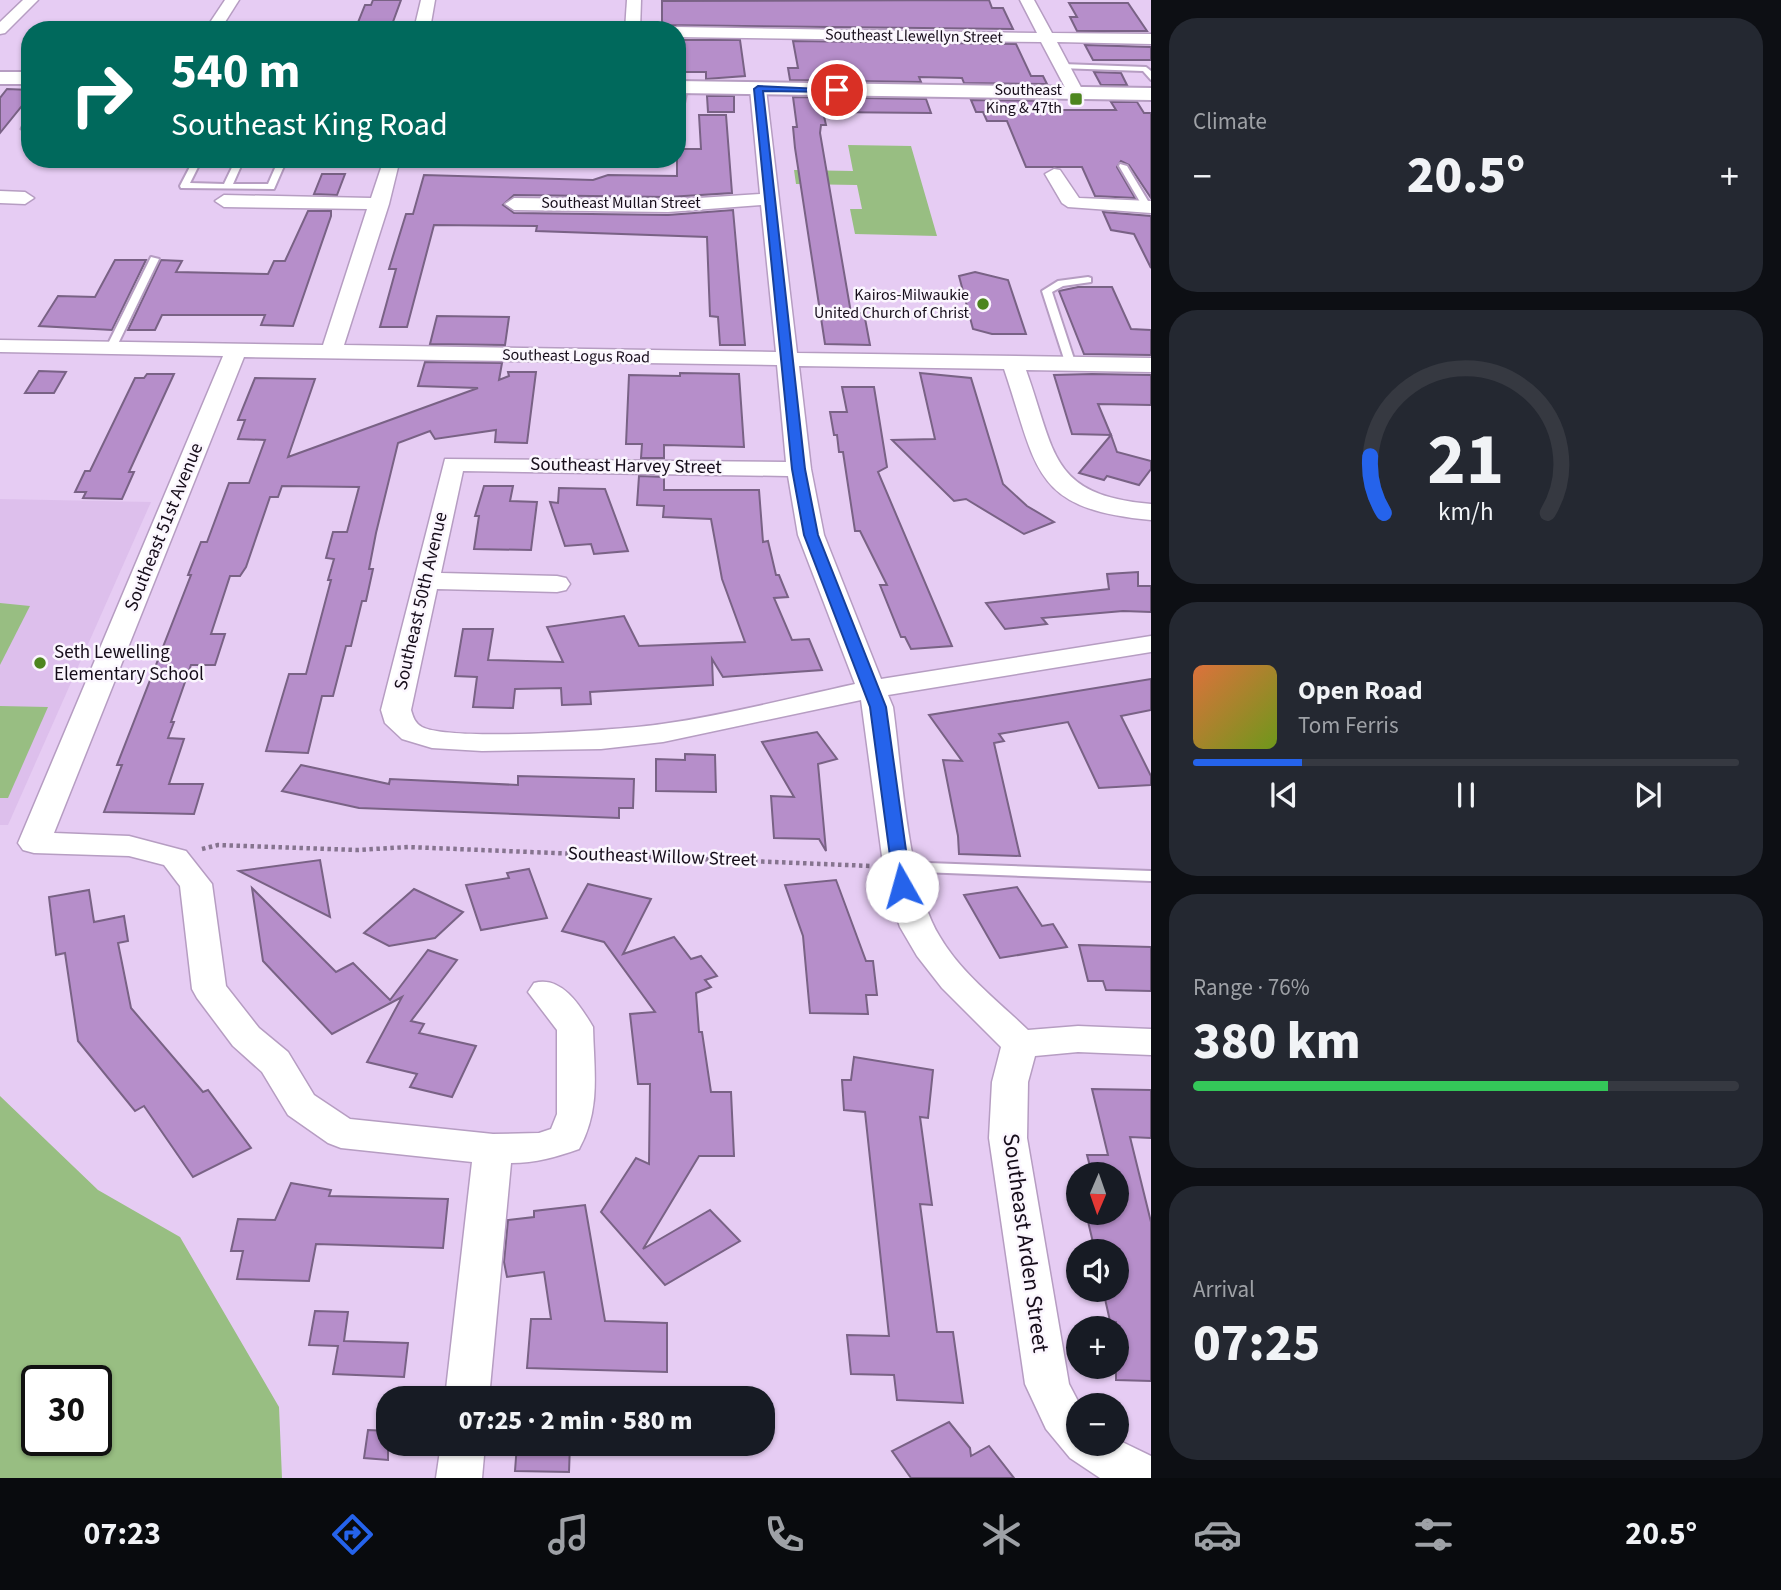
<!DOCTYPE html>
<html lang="en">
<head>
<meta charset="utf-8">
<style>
	:root { --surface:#171b24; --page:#242831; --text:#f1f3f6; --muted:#9ea1a6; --line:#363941; --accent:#2563eb }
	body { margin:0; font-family:"Source Sans 3",sans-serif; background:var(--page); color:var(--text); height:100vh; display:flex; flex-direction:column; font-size:26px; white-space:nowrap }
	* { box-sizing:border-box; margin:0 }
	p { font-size:23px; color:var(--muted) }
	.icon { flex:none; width:38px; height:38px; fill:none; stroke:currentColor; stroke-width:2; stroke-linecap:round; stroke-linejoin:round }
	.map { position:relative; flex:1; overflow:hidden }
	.panel { display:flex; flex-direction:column; gap:18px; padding:18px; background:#0d0f14; width:630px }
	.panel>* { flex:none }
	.hud { position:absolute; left:21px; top:21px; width:665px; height:147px; border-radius:28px; box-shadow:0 2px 5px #0004; background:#00695c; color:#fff; overflow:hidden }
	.needle { width:46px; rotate:182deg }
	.buttons { position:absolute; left:1066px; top:1162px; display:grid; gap:14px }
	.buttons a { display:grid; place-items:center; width:63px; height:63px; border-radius:50%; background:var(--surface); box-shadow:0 2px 5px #0004; font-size:35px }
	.speed { position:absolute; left:21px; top:1365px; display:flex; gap:14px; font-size:35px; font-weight:700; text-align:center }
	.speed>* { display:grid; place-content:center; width:91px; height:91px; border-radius:50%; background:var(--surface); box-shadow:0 2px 5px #0004; line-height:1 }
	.speed .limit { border:4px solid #111; border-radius:10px; background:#fff; color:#111 }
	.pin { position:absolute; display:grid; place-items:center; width:60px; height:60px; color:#fff; margin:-30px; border:4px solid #fff; border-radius:50%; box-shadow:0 2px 7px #0007 }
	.me { position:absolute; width:77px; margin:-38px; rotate:353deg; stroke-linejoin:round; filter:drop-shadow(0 0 5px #0008) }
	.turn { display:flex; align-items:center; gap:24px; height:147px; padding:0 35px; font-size:32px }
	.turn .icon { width:91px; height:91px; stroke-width:2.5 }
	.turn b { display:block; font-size:49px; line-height:60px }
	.big { font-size:52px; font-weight:800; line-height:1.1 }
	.panel .card { flex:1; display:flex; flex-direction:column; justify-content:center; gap:10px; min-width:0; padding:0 24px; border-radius:28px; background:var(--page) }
	.panel .dial { align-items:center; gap:0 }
	.dial svg { height:182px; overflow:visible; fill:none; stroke:var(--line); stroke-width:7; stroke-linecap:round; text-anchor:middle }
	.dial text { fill:var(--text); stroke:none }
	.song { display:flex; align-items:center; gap:21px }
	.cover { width:84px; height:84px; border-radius:10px; background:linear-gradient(135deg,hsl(20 70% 55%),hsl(80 70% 35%)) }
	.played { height:7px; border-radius:4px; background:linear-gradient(90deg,var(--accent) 20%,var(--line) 20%) }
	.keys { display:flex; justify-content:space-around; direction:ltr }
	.heat { display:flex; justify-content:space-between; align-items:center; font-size:38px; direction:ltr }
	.charge { height:10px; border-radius:5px; background:linear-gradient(90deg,#34c759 76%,var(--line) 0) }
	.trip { position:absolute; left:376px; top:1386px; width:399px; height:70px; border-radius:28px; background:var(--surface); box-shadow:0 2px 5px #0004; font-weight:800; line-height:70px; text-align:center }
	.tab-bar { display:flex; height:112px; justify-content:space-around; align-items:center; background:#090b0e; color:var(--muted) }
	.tab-bar .icon { width:49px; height:49px }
	.tab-bar .on { color:var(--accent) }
	.tab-bar b { font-size:32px; color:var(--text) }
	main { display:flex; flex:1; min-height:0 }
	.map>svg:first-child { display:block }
</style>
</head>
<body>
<main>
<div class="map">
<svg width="1151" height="1478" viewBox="0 0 1151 1478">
	<rect width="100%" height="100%" fill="#e6ccf3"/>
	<!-- built -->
	<polygon fill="#ddbfec" points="0,499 151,502 8,825 0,825"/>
	<!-- green -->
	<g fill="#98be82" fill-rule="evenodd">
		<polygon points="848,145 911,146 937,236 855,234 850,209 862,209 857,185 796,184 794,170 853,171"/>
		<polygon points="0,603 30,606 0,665"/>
		<polygon points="0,706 48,707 8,798 0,798"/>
		<path d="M0 1096 98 1190 180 1237 279 1407 282 1478H0ZM37 1381H96V1440H37Z"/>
	</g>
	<!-- building -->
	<g fill="#b68eca" stroke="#796285" stroke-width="2">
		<polygon points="373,0 401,0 390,30 355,30 365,5 371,5"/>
		<polygon points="989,0 992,8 1003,8 1013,29 662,25 662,1"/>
		<polygon points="1069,3 1128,3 1147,31 1077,31 1070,17 1077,17"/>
		<polygon points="677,40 740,40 745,76 706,79 706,72 677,72"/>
		<polygon points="793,41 1016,44 1031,76 1043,76 1047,84 964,83 962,78 919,77 921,82 790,80 788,68 798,68"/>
		<polygon points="1085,45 1151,47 1151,60 1093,60"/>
		<polygon points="1094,72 1121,73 1127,85 1101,85"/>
		<polygon points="7,89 30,90 30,96 0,133 0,98"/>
		<polygon points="707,96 734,96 734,112 708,112"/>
		<polygon points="793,97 926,99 931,113 823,112 826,125 821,125 820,133 851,313 864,313 870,345 825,344 795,148 793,127 797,127"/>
		<polygon points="971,100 1056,101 1060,110 1116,110 1111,102 1137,102 1144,113 1151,113 1151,198 1129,165 1121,161 1117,167 1135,198 1095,196 1082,167 1026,167 1007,121 987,121 983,112 976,112"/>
		<polygon points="699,115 726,115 732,193 668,197 514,195 503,205 514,213 668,215 733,210 745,345 720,345 718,317 710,316 707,237 536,231 537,226 434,225 407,327 380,327 396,269 389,269 406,214 413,214 424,175 593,180 608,175 677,176 677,149 701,149"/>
		<polygon points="322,174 345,174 337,195 314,194"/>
		<polygon points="308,211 331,211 331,216 293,326 261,325 265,315 162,315 155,330 128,330 161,260 182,261 176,272 268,274 274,261 285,261"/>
		<polygon points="1103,212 1151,216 1151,268 1134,234 1111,230"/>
		<polygon points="115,260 146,260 112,330 39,326 58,296 95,297"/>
		<polygon points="975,272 1008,280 1026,334 992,334 973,329 959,276"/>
		<polygon points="1078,287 1112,287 1131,329 1151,330 1151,355 1084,354 1059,291"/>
		<polygon points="437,316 509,317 505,345 430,344"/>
		<polygon points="425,362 502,363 499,380 509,376 508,372 536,372 527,443 495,442 496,430 435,439 430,431 398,443 376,533 369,569 373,569 366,601 362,601 351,646 346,646 333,696 322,696 308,753 266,751 289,674 306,674 331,580 328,580 334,559 326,558 333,532 347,532 359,487 282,486 278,497 270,497 246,567 240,576 230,576 211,634 225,634 215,665 191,665 171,722 174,722 168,738 184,739 169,784 203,784 194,814 104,812 122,765 117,765 191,575 188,575 201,542 207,542 229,483 249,483 265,440 238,439 245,420 238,420 255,378 315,379 288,457 478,388 418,386"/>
		<polygon points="39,371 66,372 54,393 25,393"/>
		<polygon points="680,373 739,374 744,447 664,445 664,458 641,458 642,444 626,444 629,375 680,376"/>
		<polygon points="920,373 971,378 1003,484 1027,506 1054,522 1024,534 966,499 954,501 892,440 935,439"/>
		<polygon points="147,374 174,374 129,472 134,472 122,499 83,498 86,492 75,492 85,471 90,471 135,378 144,378"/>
		<polygon points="1092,374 1151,375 1151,405 1098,404 1111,435 1072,434 1054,375"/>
		<polygon points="842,387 874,387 887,467 878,472 952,646 911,649 905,637 901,637 880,585 887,585 860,531 855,531 843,452 839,452 837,435 834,435 830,412 847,412"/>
		<polygon points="1111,435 1117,452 1151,461 1151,469 1139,485 1107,476 1104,480 1079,473"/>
		<polygon points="639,476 664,477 664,490 759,490 763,542 768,541 776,575 779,575 788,597 774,598 792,640 809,639 822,670 723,677 712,659 713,685 590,692 591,704 562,705 561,688 515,689 513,708 473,707 477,677 455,676 463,629 493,629 488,660 563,662 547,627 624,616 639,646 745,642 722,579 711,519 663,517 664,506 637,505"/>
		<polygon points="484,486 513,486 510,501 537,502 531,550 474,549 479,516 475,516"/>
		<polygon points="559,488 605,489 628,551 594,554 591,544 565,546 550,502 558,503"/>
		<polygon points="1138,572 1138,586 1151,586 1151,612 1123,611 1042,618 1047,624 1005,629 986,603 1109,589 1107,574"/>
		<polygon points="1151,679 1151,710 1121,716 1151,776 1151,785 1099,788 1068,722 999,734 1004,741 994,743 1020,856 959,854 958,836 943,760 962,761 929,715"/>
		<polygon points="817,732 837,759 818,764 826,851 819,839 774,838 771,796 794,797 762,742"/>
		<polygon points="685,754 715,755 716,792 656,791 656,759 685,760"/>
		<polygon points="301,765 389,784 390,779 518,785 518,776 634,779 633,808 619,808 619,818 359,808 282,791"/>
		<polygon points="320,860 330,917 239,871"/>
		<polygon points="529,869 547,918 481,930 466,885 509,878 507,873"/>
		<polygon points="836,880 866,961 873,961 877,995 866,995 868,1014 810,1013 803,936 785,885"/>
		<polygon points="588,884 651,899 623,954 674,937 691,959 701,956 717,976 705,980 711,987 696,993 699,1032 702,1032 711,1092 731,1092 734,1156 699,1156 643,1249 710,1210 740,1241 665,1285 601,1212 636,1158 649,1164 650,1084 638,1084 630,1014 655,1012 604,942 562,931"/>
		<polygon points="1017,887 1042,926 1053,924 1067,947 1000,958 964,895"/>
		<polygon points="252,888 336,972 353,963 390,1000 428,950 457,960 411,1021 424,1024 419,1033 476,1046 452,1097 410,1087 417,1074 367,1062 402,997 332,1034 263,961"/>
		<polygon points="414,889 463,912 435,938 389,946 364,933"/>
		<polygon points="89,890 94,922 124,916 128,941 118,943 131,1008 203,1092 208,1090 251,1148 193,1177 144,1106 135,1111 78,1041 65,953 56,955 49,897"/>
		<polygon points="1079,945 1151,947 1151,991 1106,990 1103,981 1088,981"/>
		<polygon points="854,1057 933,1070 928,1118 920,1117 932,1205 920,1204 937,1332 953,1332 963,1403 897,1400 894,1375 851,1374 847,1335 889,1336 865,1112 844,1110 842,1080 851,1080"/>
		<polygon points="1092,1089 1151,1090 1151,1138 1130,1137 1151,1222 1151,1381 1116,1380 1116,1322 1110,1321 1103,1290 1116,1290 1116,1251 1095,1251 1086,1213 1116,1213 1116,1174 1092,1174 1087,1155 1108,1155"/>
		<polygon points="291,1183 331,1190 329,1196 448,1199 443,1248 316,1244 309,1281 237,1279 243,1251 231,1251 238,1219 275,1220"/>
		<polygon points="585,1205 605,1321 667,1323 667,1372 527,1368 531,1319 551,1319 544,1272 507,1277 504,1262 508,1220 534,1217 534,1211"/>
		<polygon points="315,1311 348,1312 344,1341 408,1343 404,1377 333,1374 338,1346 309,1345"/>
		<polygon points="949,1422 970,1448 971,1456 989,1446 1014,1478 911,1478 892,1451"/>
		<polygon points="368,1430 388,1431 388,1460 364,1458"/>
		<polygon points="517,1444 570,1444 569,1472 515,1471"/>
	</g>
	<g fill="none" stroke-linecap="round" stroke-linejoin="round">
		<defs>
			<g id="service">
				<polygon points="1062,64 1146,67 1151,71 1151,80 1143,71 1059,68 1058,66"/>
				<polygon points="683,86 687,88 681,119 677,121 679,88"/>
				<polygon points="194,159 202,159 190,183 224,184 236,159 244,159 233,184 268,184 279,159 287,159 274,189 181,188 180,186"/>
				<polygon points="1120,164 1127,166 1151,206 1150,209 1143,207 1119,166"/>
				<polygon points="151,257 159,259 116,348 107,350 106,348"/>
				<polygon points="1088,277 1091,278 1091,282 1063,286 1052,292 1075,362 1070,365 1065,362 1042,291 1058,281"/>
				<polygon points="900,862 1151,871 1151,881 895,871 892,867 895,863"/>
			</g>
			<g id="minor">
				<polygon points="23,0 38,0 5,33 0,34 0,22"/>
				<polygon points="225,0 239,0 220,30 205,30"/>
				<polygon points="421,0 435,0 431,23 514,24 521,28 421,30 416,21"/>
				<polygon points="627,0 641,0 640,30 625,30"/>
				<polygon points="1020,0 1034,0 1052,33 1151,34 1151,44 1057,42 1084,93 1076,98 1068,93 1041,42 677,37 677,30 671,30 677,27 1037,33"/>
				<path d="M758 84 766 89 797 353 1151 358V372L1026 370C1056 453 1049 495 1151 504V520C1031 509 1038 469 1004 369L799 366 811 469 824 535 881 679 1151 636V652L888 695 893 707C902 771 907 884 940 937 961 973 998 1001 1028 1030L1078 1026 1151 1029V1055L1078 1052 1035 1056 1028 1082 1027 1138 1069 1384 1080 1405 1078 1444H1116V1439L1151 1456V1478H1100L1070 1458 1046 1429 1025 1384 989 1138 992 1082 1001 1047 942 988 917 956 900 927 886 886 861 700 663 742 601 749 482 751 432 748 402 739 385 723 381 710 445 459 786 462 777 365 244 357 54 833 129 836 186 851 212 884 226 986 259 1028 288 1052 314 1095 350 1119 493 1134 539 1133 551 1129 557 1114V1030L528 992 534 983C561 975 580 1005 593 1027 594 1072 601 1109 579 1149 556 1157 536 1163 511 1163L489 1398H445L472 1162 341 1148 328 1143 288 1115 262 1072 233 1046 197 998 192 989 180 886 164 865 129 856 34 853 23 850 18 843 223 356 0 352V340L323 345 367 209 224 207 215 201 224 195 371 198 384 159H400L389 204 344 345 776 352 761 205 668 212 514 210 505 204 514 198 668 200 760 194 750 89ZM463 471 788 476 798 535 855 684C791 698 726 715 662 724 623 730 452 742 422 727 415 723 413 717 411 710L437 589 557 592 566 590 570 584 566 578 557 576 441 573Z"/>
				<polygon points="30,121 30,134 21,129 24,122"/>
				<polygon points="1054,169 1060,170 1079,198 1151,201 1151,213 1068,207 1062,203 1045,174"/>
				<polygon points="0,191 25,192 34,198 25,204 0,203"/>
				<polygon points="441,1444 485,1444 482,1478 436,1478"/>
			</g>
			<g id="secondary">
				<rect x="0" y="72" width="30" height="12"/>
				<polygon points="677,81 1151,88 1151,100 677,93"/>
			</g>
		</defs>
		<!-- service casing -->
		<use href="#service" stroke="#b69dc2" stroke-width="4"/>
		<!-- minor casing -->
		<use href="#minor" stroke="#b69dc2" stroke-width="3"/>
		<!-- secondary casing -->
		<use href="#secondary" stroke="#b69dc2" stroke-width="4"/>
		<!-- path -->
		<polyline stroke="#86748f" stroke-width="4.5" stroke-dasharray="3.5 3.5" stroke-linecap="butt" points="202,849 218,845 357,850 408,847 871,866"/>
		<!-- service -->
		<use href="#service" fill="#fff" fill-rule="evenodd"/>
		<!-- minor -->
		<use href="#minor" fill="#fff" fill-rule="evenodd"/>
		<!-- secondary -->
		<use href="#secondary" fill="#fff" fill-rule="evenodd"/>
	</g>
	<!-- route -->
	<polygon fill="#2563eb" stroke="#184099" stroke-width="2" points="758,86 842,90 837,92 763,91 805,469 818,535 886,707 911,886 902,892 894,886 870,707 804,535 792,469 754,89"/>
	<!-- markers -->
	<g fill="#4d851f" stroke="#fbf6fe" stroke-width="2.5">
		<rect x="1069" y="92" width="14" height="14" rx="3.5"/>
		<circle cx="983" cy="304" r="7"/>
		<circle cx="40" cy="663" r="7"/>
	</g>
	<g text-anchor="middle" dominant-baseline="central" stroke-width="5" stroke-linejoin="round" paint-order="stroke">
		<!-- far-street labels -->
		<g font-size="16" fill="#160d1a" stroke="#fbf6fe">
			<text transform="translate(914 36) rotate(1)">Southeast Llewellyn Street</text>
			<text x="621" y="203">Southeast Mullan Street</text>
			<text transform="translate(576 356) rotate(1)">Southeast Logus Road</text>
		</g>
		<!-- far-poi labels -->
		<g font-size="16" fill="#160d1a" stroke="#fbf6fe" text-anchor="end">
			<text x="1062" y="90">Southeast<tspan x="1062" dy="18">King &amp; 47th</tspan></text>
			<text x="969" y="295">Kairos-Milwaukie<tspan x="969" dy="18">United Church of Christ</tspan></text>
		</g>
		<!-- street labels -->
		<g font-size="19" fill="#160d1a" stroke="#fbf6fe">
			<text transform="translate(626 466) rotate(1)">Southeast Harvey Street</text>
			<text transform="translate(164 527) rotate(-68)">Southeast 51st Avenue</text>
			<text transform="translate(421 601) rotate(-77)">Southeast 50th Avenue</text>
			<text transform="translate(662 857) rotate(2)">Southeast Willow Street</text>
		</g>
		<!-- poi labels -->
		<g font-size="19" fill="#160d1a" stroke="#fbf6fe" text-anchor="start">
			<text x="54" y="652">Seth Lewelling<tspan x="54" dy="22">Elementary School</tspan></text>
		</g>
		<!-- near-street labels -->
		<g font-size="23" fill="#160d1a" stroke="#fbf6fe">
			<text transform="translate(1026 1243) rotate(82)">Southeast Arden Street</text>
		</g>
	</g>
</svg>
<div class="buttons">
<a><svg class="needle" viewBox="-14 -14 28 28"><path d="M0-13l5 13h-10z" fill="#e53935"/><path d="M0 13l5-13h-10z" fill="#9ea1a6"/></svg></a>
<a><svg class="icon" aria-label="sound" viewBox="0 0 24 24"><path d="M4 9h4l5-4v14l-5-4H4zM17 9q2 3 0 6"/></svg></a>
<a>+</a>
<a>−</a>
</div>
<div class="speed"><div class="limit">30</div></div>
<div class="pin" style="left:837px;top:90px;background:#d93025"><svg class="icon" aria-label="arrive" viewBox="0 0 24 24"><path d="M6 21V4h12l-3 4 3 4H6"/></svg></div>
<svg class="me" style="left:902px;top:886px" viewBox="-20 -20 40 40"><circle r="19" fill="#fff"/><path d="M0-13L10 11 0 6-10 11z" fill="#2563eb"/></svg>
<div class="trip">07:25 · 2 min · 580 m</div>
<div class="hud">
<div class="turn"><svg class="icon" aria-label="right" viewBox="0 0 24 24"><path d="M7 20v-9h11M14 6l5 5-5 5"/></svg><div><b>540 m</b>Southeast King Road</div></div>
</div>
</div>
<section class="panel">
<div class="card"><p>Climate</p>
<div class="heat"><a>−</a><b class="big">20.5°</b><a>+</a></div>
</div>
<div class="card dial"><svg viewBox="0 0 100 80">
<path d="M14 69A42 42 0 1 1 86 69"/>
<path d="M14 69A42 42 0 0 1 8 44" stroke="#2563eb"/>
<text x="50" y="56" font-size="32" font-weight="700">21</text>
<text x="50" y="72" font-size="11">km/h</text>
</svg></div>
<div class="card">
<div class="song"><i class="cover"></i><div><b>Open Road</b><p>Tom Ferris</p></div></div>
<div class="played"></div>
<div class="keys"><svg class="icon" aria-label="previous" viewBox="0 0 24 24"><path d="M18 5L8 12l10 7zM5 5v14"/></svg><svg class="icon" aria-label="pause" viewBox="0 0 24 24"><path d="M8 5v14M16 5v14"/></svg><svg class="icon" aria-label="next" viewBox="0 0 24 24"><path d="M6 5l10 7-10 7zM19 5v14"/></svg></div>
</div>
<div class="card"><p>Range · 76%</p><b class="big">380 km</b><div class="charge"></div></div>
<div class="card"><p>Arrival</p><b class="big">07:25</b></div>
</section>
</main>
<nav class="tab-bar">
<b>07:23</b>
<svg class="icon on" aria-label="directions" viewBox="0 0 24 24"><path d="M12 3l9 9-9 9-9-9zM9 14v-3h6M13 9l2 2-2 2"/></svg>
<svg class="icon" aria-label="music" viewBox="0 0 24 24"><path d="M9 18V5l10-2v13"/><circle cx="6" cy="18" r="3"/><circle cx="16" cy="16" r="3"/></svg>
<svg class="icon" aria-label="phone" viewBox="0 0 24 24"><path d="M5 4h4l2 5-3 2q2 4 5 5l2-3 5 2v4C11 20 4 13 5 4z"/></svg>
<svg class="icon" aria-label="climate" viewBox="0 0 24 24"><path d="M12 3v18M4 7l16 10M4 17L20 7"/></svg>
<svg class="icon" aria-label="car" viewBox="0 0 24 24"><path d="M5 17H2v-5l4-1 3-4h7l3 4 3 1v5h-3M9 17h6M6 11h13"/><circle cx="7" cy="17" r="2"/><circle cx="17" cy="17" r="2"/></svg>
<svg class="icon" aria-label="filters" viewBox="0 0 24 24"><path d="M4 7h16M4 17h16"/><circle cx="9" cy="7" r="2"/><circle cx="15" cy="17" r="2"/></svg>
<b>20.5°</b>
</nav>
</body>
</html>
